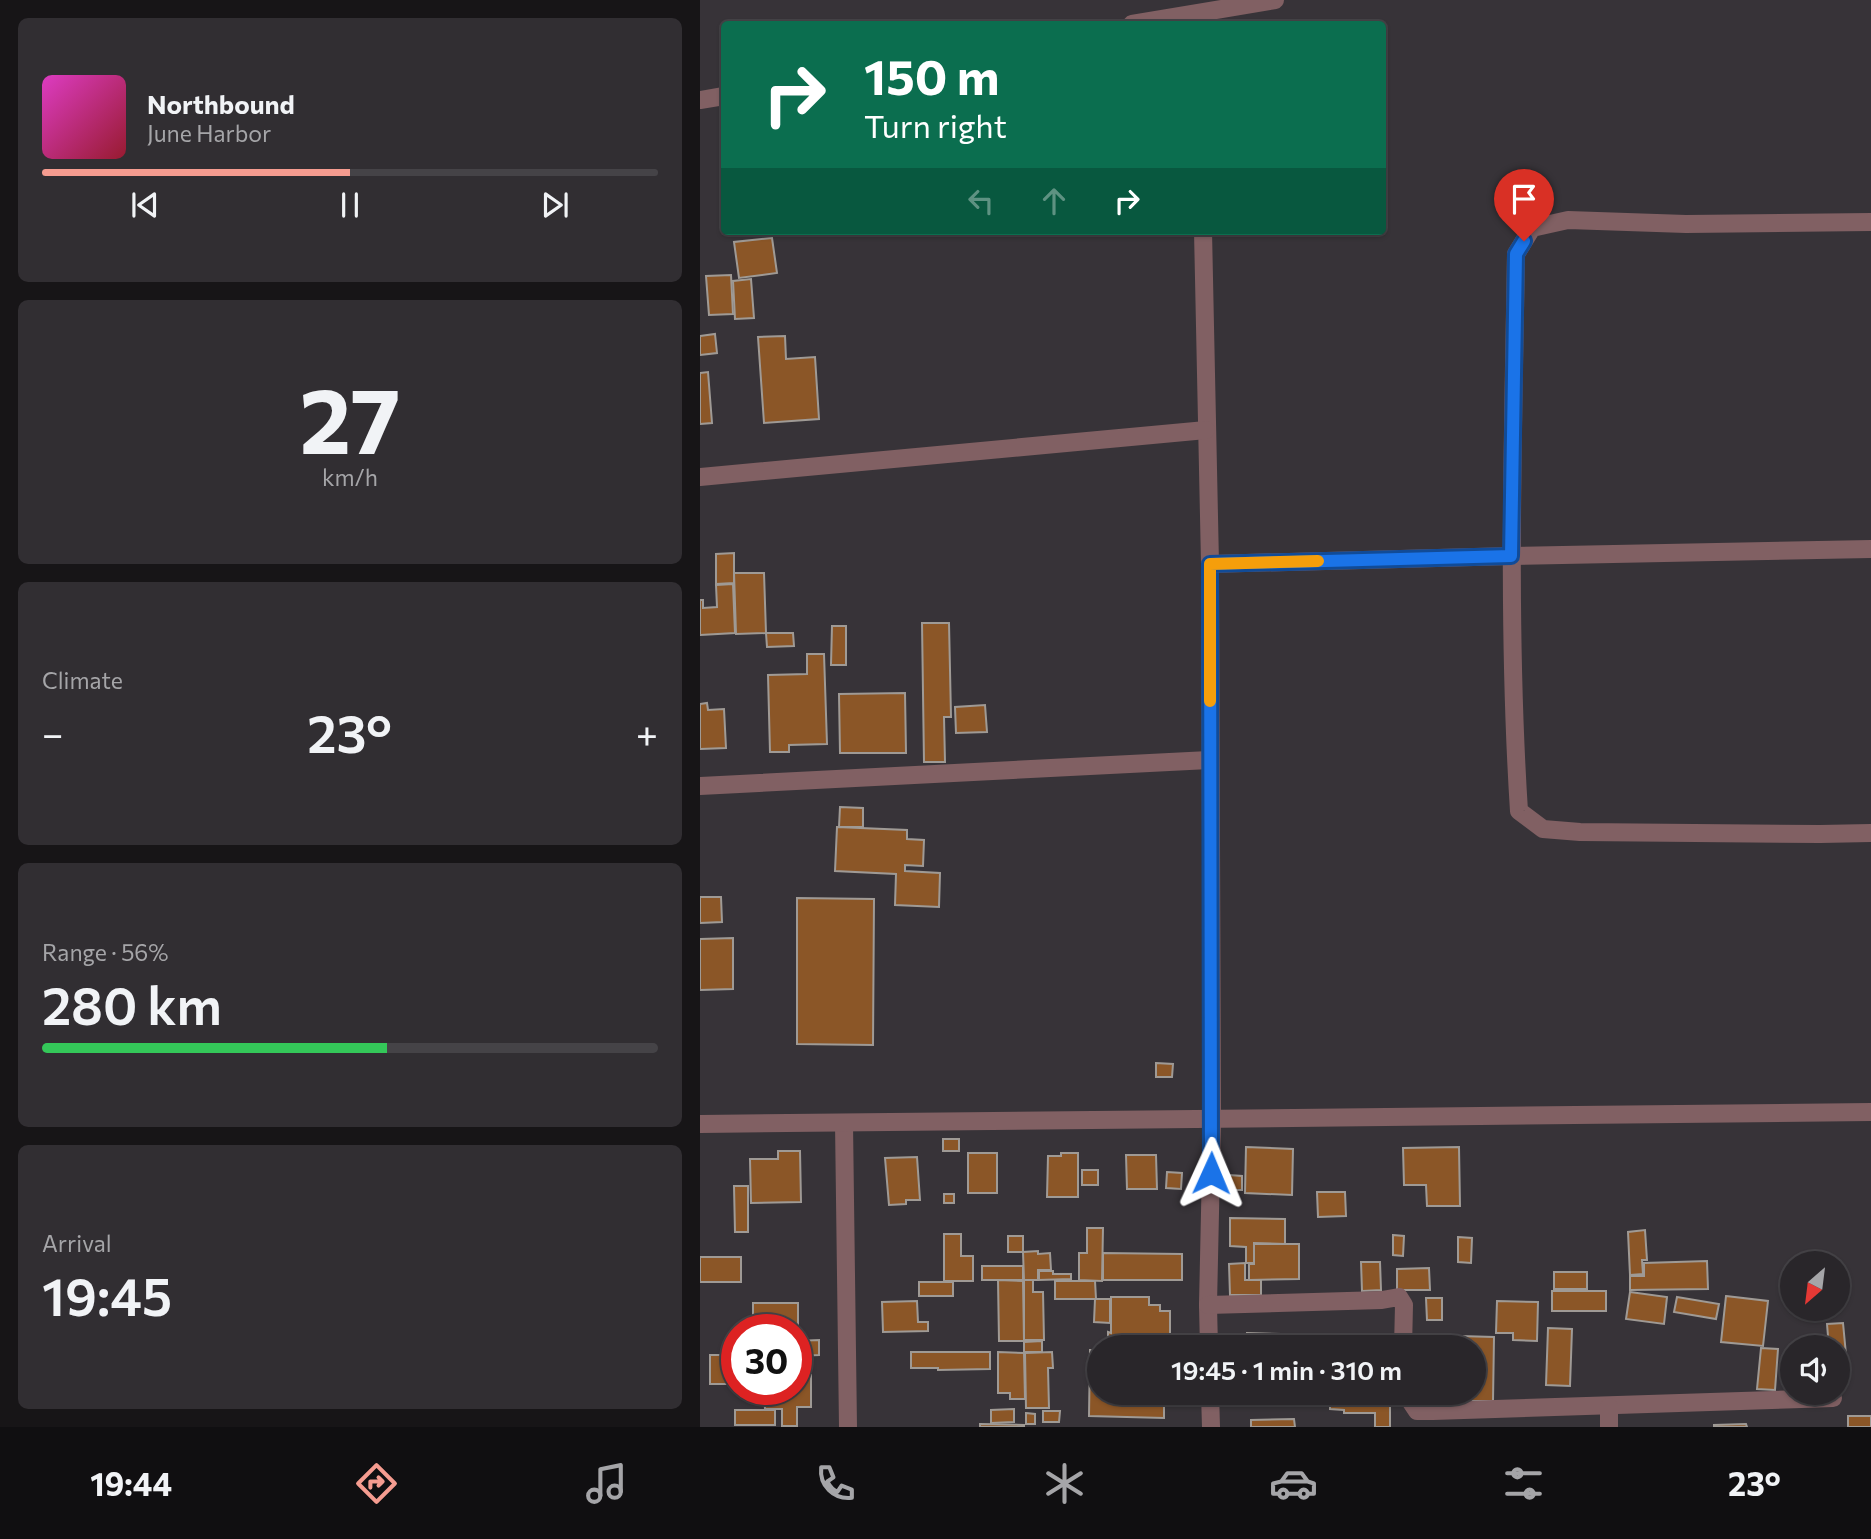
<!DOCTYPE html>
<html lang="en">
<head>
<meta charset="utf-8">
<style>
	:root { --surface:#29262a; --page:#312e32; --text:#f1f3f6; --muted:#a5a5a8; --line:#454347; --accent:#f59c90 }
	body { margin:0; font-family:Commissioner,sans-serif; background:var(--page); color:var(--text); height:100vh; display:flex; flex-direction:column; font-size:26px; white-space:nowrap }
	* { box-sizing:border-box; margin:0 }
	p { font-size:23px; color:var(--muted) }
	.icon { flex:none; width:38px; height:38px; fill:none; stroke:currentColor; stroke-width:2; stroke-linecap:round; stroke-linejoin:round }
	.map { position:relative; flex:1; overflow:hidden }
	.side { display:flex; flex-direction:column; gap:18px; padding:18px; background:#171517; width:700px }
	.side>* { flex:none }
	.top-card { position:absolute; left:21px; top:21px; width:665px; height:214px; border-radius:7px; box-shadow:0 2px 5px #0004,0 0 0 2px var(--line); background:#0b6e4f; color:#fff; overflow:hidden }
	.needle { width:46px; rotate:208deg }
	.tools { position:absolute; left:1080px; top:1251px; display:grid; gap:14px }
	.tools a { display:grid; place-items:center; width:70px; height:70px; border-radius:50%; background:var(--surface); box-shadow:0 2px 5px #0004,0 0 0 2px var(--line); font-size:35px }
	.speed { position:absolute; left:21px; top:1314px; display:flex; gap:14px; font-size:35px; font-weight:700; text-align:center }
	.speed>* { display:grid; place-content:center; width:91px; height:91px; border-radius:50%; background:var(--surface); box-shadow:0 2px 5px #0004,0 0 0 2px var(--line); line-height:1 }
	.speed .limit { border:10px solid #d22; background:#fff; color:#111 }
	.pin { position:absolute; display:grid; place-items:center; width:60px; height:60px; color:#fff; margin:-72px -30px; border-radius:50% 50% 50% 0; rotate:-45deg; box-shadow:0 0 7px #0007 }
	.pin .icon { rotate:45deg }
	.me { position:absolute; width:77px; margin:-38px; rotate:1deg; stroke-linejoin:round; filter:drop-shadow(0 0 5px #0008) }
	.turn { display:flex; align-items:center; gap:24px; height:147px; padding:0 28px; font-size:32px }
	.turn .icon { width:91px; height:91px; stroke-width:2.5 }
	.turn b { display:block; font-size:49px; line-height:60px }
	.lanes { display:flex; align-items:center; height:66px; padding:0 28px; background:#0003; justify-content:center; gap:35px; direction:ltr }
	.lanes .off { opacity:.35 }
	.big { font-size:52px; font-weight:600; line-height:1.1 }
	.side .tile { flex:1; display:flex; flex-direction:column; justify-content:center; gap:10px; min-width:0; padding:0 24px; border-radius:10px; background:var(--page) }
	.side .dial { align-items:center; gap:0 }
	.dial b { font-size:91px; line-height:1 }
	.song { display:flex; align-items:center; gap:21px }
	.cover { width:84px; height:84px; border-radius:10px; background:linear-gradient(135deg,hsl(310 70% 55%),hsl(350 70% 35%)) }
	.played { height:7px; border-radius:4px; background:linear-gradient(90deg,var(--accent) 50%,var(--line) 50%) }
	.keys { display:flex; justify-content:space-around; direction:ltr }
	.heat { display:flex; justify-content:space-between; align-items:center; font-size:38px; direction:ltr }
	.charge { height:10px; border-radius:5px; background:linear-gradient(90deg,#34c759 56%,var(--line) 0) }
	.trip { position:absolute; left:387px; top:1335px; width:399px; height:70px; border-radius:35px; background:var(--surface); box-shadow:0 2px 5px #0004,0 0 0 2px var(--line); font-weight:600; line-height:70px; text-align:center }
	.dock { display:flex; height:112px; justify-content:space-around; align-items:center; background:#100f11; color:var(--muted) }
	.dock .icon { width:49px; height:49px }
	.dock .selected { color:var(--accent) }
	.dock b { font-size:32px; color:var(--text) }
	main { display:flex; flex:1; min-height:0 }
	.map>svg:first-child { display:block }
</style>
</head>
<body>
<main>
<section class="side">
<div class="tile">
<div class="song"><i class="cover"></i><div><b>Northbound</b><p>June Harbor</p></div></div>
<div class="played"></div>
<div class="keys"><svg class="icon" aria-label="previous" viewBox="0 0 24 24"><path d="M18 5L8 12l10 7zM5 5v14"/></svg><svg class="icon" aria-label="pause" viewBox="0 0 24 24"><path d="M8 5v14M16 5v14"/></svg><svg class="icon" aria-label="next" viewBox="0 0 24 24"><path d="M6 5l10 7-10 7zM19 5v14"/></svg></div>
</div>
<div class="tile dial"><b>27</b><p>km/h</p></div>
<div class="tile"><p>Climate</p>
<div class="heat"><a>−</a><b class="big">23°</b><a>+</a></div>
</div>
<div class="tile"><p>Range · 56%</p><b class="big">280 km</b><div class="charge"></div></div>
<div class="tile"><p>Arrival</p><b class="big">19:45</b></div>
</section>
<div class="map">
<svg width="1171" height="1427" viewBox="0 0 1171 1427">
	<rect width="100%" height="100%" fill="#373338"/>
	<!-- building -->
	<g fill="#8b5627" stroke="#9f9a95" stroke-width="2">
		<polygon points="72,238 77,273 39,278 34,242"/>
		<polygon points="31,275 33,314 9,315 6,276"/>
		<polygon points="51,279 54,318 35,319 33,281"/>
		<polygon points="15,334 17,353 0,355 0,336"/>
		<polygon points="85,336 86,359 115,357 119,419 64,423 58,337"/>
		<polygon points="8,372 12,423 0,424 0,373"/>
		<polygon points="34,553 34,583 16,584 16,554"/>
		<polygon points="34,573 64,573 66,633 36,634"/>
		<polygon points="33,584 35,633 0,635 0,600 3,600 3,608 17,607 16,585"/>
		<polygon points="222,623 249,623 251,717 244,717 245,762 224,762"/>
		<polygon points="132,626 146,626 146,665 131,665"/>
		<polygon points="66,633 93,633 94,646 67,647"/>
		<polygon points="107,654 124,654 127,744 89,745 89,752 70,752 68,675 107,674"/>
		<polygon points="205,693 206,753 140,753 139,694"/>
		<polygon points="7,703 8,710 24,709 26,748 0,749 0,704"/>
		<polygon points="285,705 287,732 256,733 255,707"/>
		<polygon points="140,807 163,808 163,827 139,827"/>
		<polygon points="137,827 207,830 207,839 224,840 223,866 205,865 205,871 240,873 239,907 195,905 196,874 135,871"/>
		<polygon points="0,897 21,897 22,922 0,923"/>
		<polygon points="97,898 174,899 173,1045 97,1044"/>
		<polygon points="33,938 33,989 0,990 0,939"/>
		<polygon points="456,1063 473,1064 472,1077 456,1077"/>
		<rect x="243" y="1139" width="16" height="12"/>
		<polygon points="546,1147 593,1149 592,1195 545,1193"/>
		<polygon points="759,1147 760,1206 727,1206 726,1185 704,1185 703,1148"/>
		<polygon points="78,1151 100,1151 101,1202 51,1203 50,1159 78,1159"/>
		<rect x="268" y="1153" width="29" height="40"/>
		<polygon points="361,1153 378,1153 378,1197 347,1197 348,1156 361,1156"/>
		<polygon points="426,1155 456,1155 457,1189 427,1189"/>
		<polygon points="217,1157 220,1200 206,1200 206,1204 189,1205 185,1158"/>
		<rect x="382" y="1170" width="16" height="15"/>
		<polygon points="467,1172 482,1173 481,1189 466,1188"/>
		<polygon points="529,1175 542,1176 542,1190 529,1190"/>
		<polygon points="34,1186 48,1186 48,1232 35,1232"/>
		<polygon points="617,1192 645,1192 646,1216 618,1217"/>
		<rect x="244" y="1194" width="10" height="9"/>
		<polygon points="530,1218 585,1219 585,1244 554,1243 554,1263 546,1263 546,1247 530,1246"/>
		<polygon points="387,1228 403,1228 402,1281 379,1280 379,1253 387,1253"/>
		<polygon points="945,1230 947,1260 942,1260 943,1274 930,1275 928,1232"/>
		<polygon points="244,1234 261,1234 261,1256 273,1256 273,1281 244,1281"/>
		<polygon points="693,1235 704,1236 703,1256 693,1255"/>
		<rect x="308" y="1236" width="15" height="16"/>
		<polygon points="758,1237 772,1238 771,1263 758,1262"/>
		<polygon points="554,1244 599,1244 599,1279 549,1280 549,1264 554,1264"/>
		<polygon points="338,1251 338,1254 350,1253 351,1270 338,1270 338,1280 324,1280 323,1252"/>
		<polygon points="403,1253 482,1254 482,1280 403,1280"/>
		<rect x="0" y="1257" width="41" height="25"/>
		<polygon points="1007,1261 1008,1289 930,1290 930,1276 944,1276 944,1263"/>
		<polygon points="661,1262 680,1262 681,1290 662,1291"/>
		<polygon points="545,1263 545,1280 561,1280 561,1295 530,1295 529,1264"/>
		<rect x="282" y="1266" width="41" height="14"/>
		<polygon points="729,1268 730,1290 697,1290 697,1269"/>
		<polygon points="339,1271 353,1271 353,1274 371,1274 371,1279 339,1280"/>
		<rect x="854" y="1272" width="33" height="17"/>
		<polygon points="298,1280 323,1281 324,1341 299,1341"/>
		<polygon points="324,1280 333,1280 333,1292 343,1292 344,1340 324,1340"/>
		<polygon points="355,1281 395,1281 396,1299 355,1299"/>
		<rect x="219" y="1282" width="34" height="14"/>
		<rect x="852" y="1291" width="54" height="20"/>
		<polygon points="930,1292 967,1297 964,1324 926,1319"/>
		<polygon points="1026,1296 1068,1301 1063,1346 1021,1342"/>
		<polygon points="411,1297 449,1297 449,1305 460,1305 460,1311 470,1311 470,1340 408,1340 408,1332 411,1333"/>
		<polygon points="977,1297 1019,1304 1016,1319 974,1312"/>
		<polygon points="726,1298 742,1298 742,1320 727,1320"/>
		<polygon points="395,1299 410,1299 410,1323 394,1322"/>
		<polygon points="217,1301 218,1322 228,1322 228,1331 183,1332 182,1302"/>
		<polygon points="797,1301 838,1302 837,1341 813,1340 813,1333 796,1333"/>
		<polygon points="53,1303 98,1303 98,1334 96,1334 96,1330 53,1330"/>
		<polygon points="1143,1323 1147,1365 1138,1365 1138,1348 1129,1348 1127,1324"/>
		<polygon points="848,1328 872,1329 870,1386 846,1385"/>
		<polygon points="547,1333 580,1334 580,1348 547,1348"/>
		<polygon points="725,1335 794,1337 793,1401 771,1401 771,1393 774,1393 774,1348 724,1348"/>
		<polygon points="37,1340 37,1354 26,1355 25,1341"/>
		<polygon points="119,1340 119,1355 96,1356 96,1341"/>
		<polygon points="342,1341 342,1352 324,1352 324,1342"/>
		<polygon points="1061,1348 1078,1349 1075,1390 1057,1389"/>
		<polygon points="390,1350 399,1350 399,1393 464,1393 464,1418 389,1416"/>
		<polygon points="211,1352 290,1352 290,1369 238,1370 238,1368 211,1368"/>
		<polygon points="298,1352 324,1353 325,1399 310,1399 310,1393 298,1393"/>
		<polygon points="352,1352 353,1368 348,1368 349,1408 326,1408 325,1353"/>
		<polygon points="10,1355 37,1355 35,1384 10,1384"/>
		<polygon points="96,1375 111,1375 111,1407 97,1407 97,1426 82,1426 82,1409 65,1409 64,1390 96,1390"/>
		<polygon points="723,1393 741,1393 741,1400 723,1399"/>
		<polygon points="630,1395 690,1395 690,1427 675,1427 675,1413 644,1413 644,1410 630,1409"/>
		<polygon points="314,1409 314,1422 291,1423 291,1410"/>
		<rect x="35" y="1410" width="40" height="15"/>
		<polygon points="343,1411 360,1411 359,1422 343,1422"/>
		<polygon points="326,1413 335,1414 335,1424 326,1424"/>
		<rect x="1148" y="1416" width="23" height="11"/>
		<polygon points="594,1419 595,1427 551,1427 551,1420"/>
		<polygon points="280,1424 324,1425 324,1427 280,1427"/>
		<polygon points="1046,1424 1047,1427 1014,1427 1014,1425"/>
	</g>
	<g fill="none" stroke-linecap="round" stroke-linejoin="round">
		<!-- minor -->
		<g stroke="#816063" stroke-width="18">
			<polyline points="432,24 575,0"/>
			<polyline points="0,100 24,96"/>
			<path d="M1171 222 986 224 868 220 832 228 816 254C813 439 807 625 819 811L843 829 880 832 1120 834 1171 833"/>
			<polyline points="503,231 510,564 512,1120 508,1305 509,1348"/>
			<polyline points="0,477 506,430"/>
			<polyline points="510,564 811,556 1171,549"/>
			<polyline points="0,786 509,760"/>
			<polyline points="144,1123 148,1427"/>
			<polyline points="0,1124 1171,1112"/>
			<polyline points="508,1305 682,1300 699,1297 704,1305 703,1348"/>
			<polyline points="510,1393 511,1427"/>
			<polyline points="705,1393 717,1411 733,1411 1133,1398"/>
			<polyline points="909,1427 909,1407"/>
		</g>
	</g>
	<g fill="none" stroke-linecap="round" stroke-linejoin="round">
		<defs>
			<polyline id="route" points="511,1173 510,564 811,556 816,254 824,241"/>
		</defs>
		<!-- route casing -->
		<use href="#route" stroke="#114b97" stroke-width="18"/>
		<!-- route -->
		<use href="#route" stroke="#1a73e8" stroke-width="12"/>
		<!-- slow -->
		<polyline stroke="#f59e0b" stroke-width="12" points="510,701 510,564 618,561"/>
	</g>
</svg>
<div class="tools">
<a><svg class="needle" viewBox="-14 -14 28 28"><path d="M0-13l5 13h-10z" fill="#e53935"/><path d="M0 13l5-13h-10z" fill="#a5a5a8"/></svg></a>
<a><svg class="icon" aria-label="sound" viewBox="0 0 24 24"><path d="M4 9h4l5-4v14l-5-4H4zM17 9q2 3 0 6"/></svg></a>
</div>
<div class="speed"><div class="limit">30</div></div>
<div class="pin" style="left:824px;top:241px;background:#d93025"><svg class="icon" aria-label="arrive" viewBox="0 0 24 24"><path d="M6 21V4h12l-3 4 3 4H6"/></svg></div>
<svg class="me" style="left:511px;top:1173px" viewBox="-20 -20 40 40"><path d="M0-17L14 15 0 8-14 15z" fill="#1a73e8" stroke="#fff" stroke-width="4"/></svg>
<div class="trip">19:45 · 1 min · 310 m</div>
<div class="top-card">
<div class="turn"><svg class="icon" aria-label="right" viewBox="0 0 24 24"><path d="M7 20v-9h11M14 6l5 5-5 5"/></svg><div><b>150 m</b>Turn right</div></div>
<div class="lanes"><svg class="icon off" aria-label="left" viewBox="0 0 24 24"><path d="M17 20v-9H6M10 6l-5 5 5 5"/></svg><svg class="icon off" aria-label="ahead" viewBox="0 0 24 24"><path d="M12 20V5M6 11l6-6 6 6"/></svg><svg class="icon" aria-label="right" viewBox="0 0 24 24"><path d="M7 20v-9h11M14 6l5 5-5 5"/></svg></div>
</div>
</div>
</main>
<nav class="dock">
<b>19:44</b>
<svg class="icon selected" aria-label="directions" viewBox="0 0 24 24"><path d="M12 3l9 9-9 9-9-9zM9 14v-3h6M13 9l2 2-2 2"/></svg>
<svg class="icon" aria-label="music" viewBox="0 0 24 24"><path d="M9 18V5l10-2v13"/><circle cx="6" cy="18" r="3"/><circle cx="16" cy="16" r="3"/></svg>
<svg class="icon" aria-label="phone" viewBox="0 0 24 24"><path d="M5 4h4l2 5-3 2q2 4 5 5l2-3 5 2v4C11 20 4 13 5 4z"/></svg>
<svg class="icon" aria-label="climate" viewBox="0 0 24 24"><path d="M12 3v18M4 7l16 10M4 17L20 7"/></svg>
<svg class="icon" aria-label="car" viewBox="0 0 24 24"><path d="M5 17H2v-5l4-1 3-4h7l3 4 3 1v5h-3M9 17h6M6 11h13"/><circle cx="7" cy="17" r="2"/><circle cx="17" cy="17" r="2"/></svg>
<svg class="icon" aria-label="filters" viewBox="0 0 24 24"><path d="M4 7h16M4 17h16"/><circle cx="9" cy="7" r="2"/><circle cx="15" cy="17" r="2"/></svg>
<b>23°</b>
</nav>
</body>
</html>
